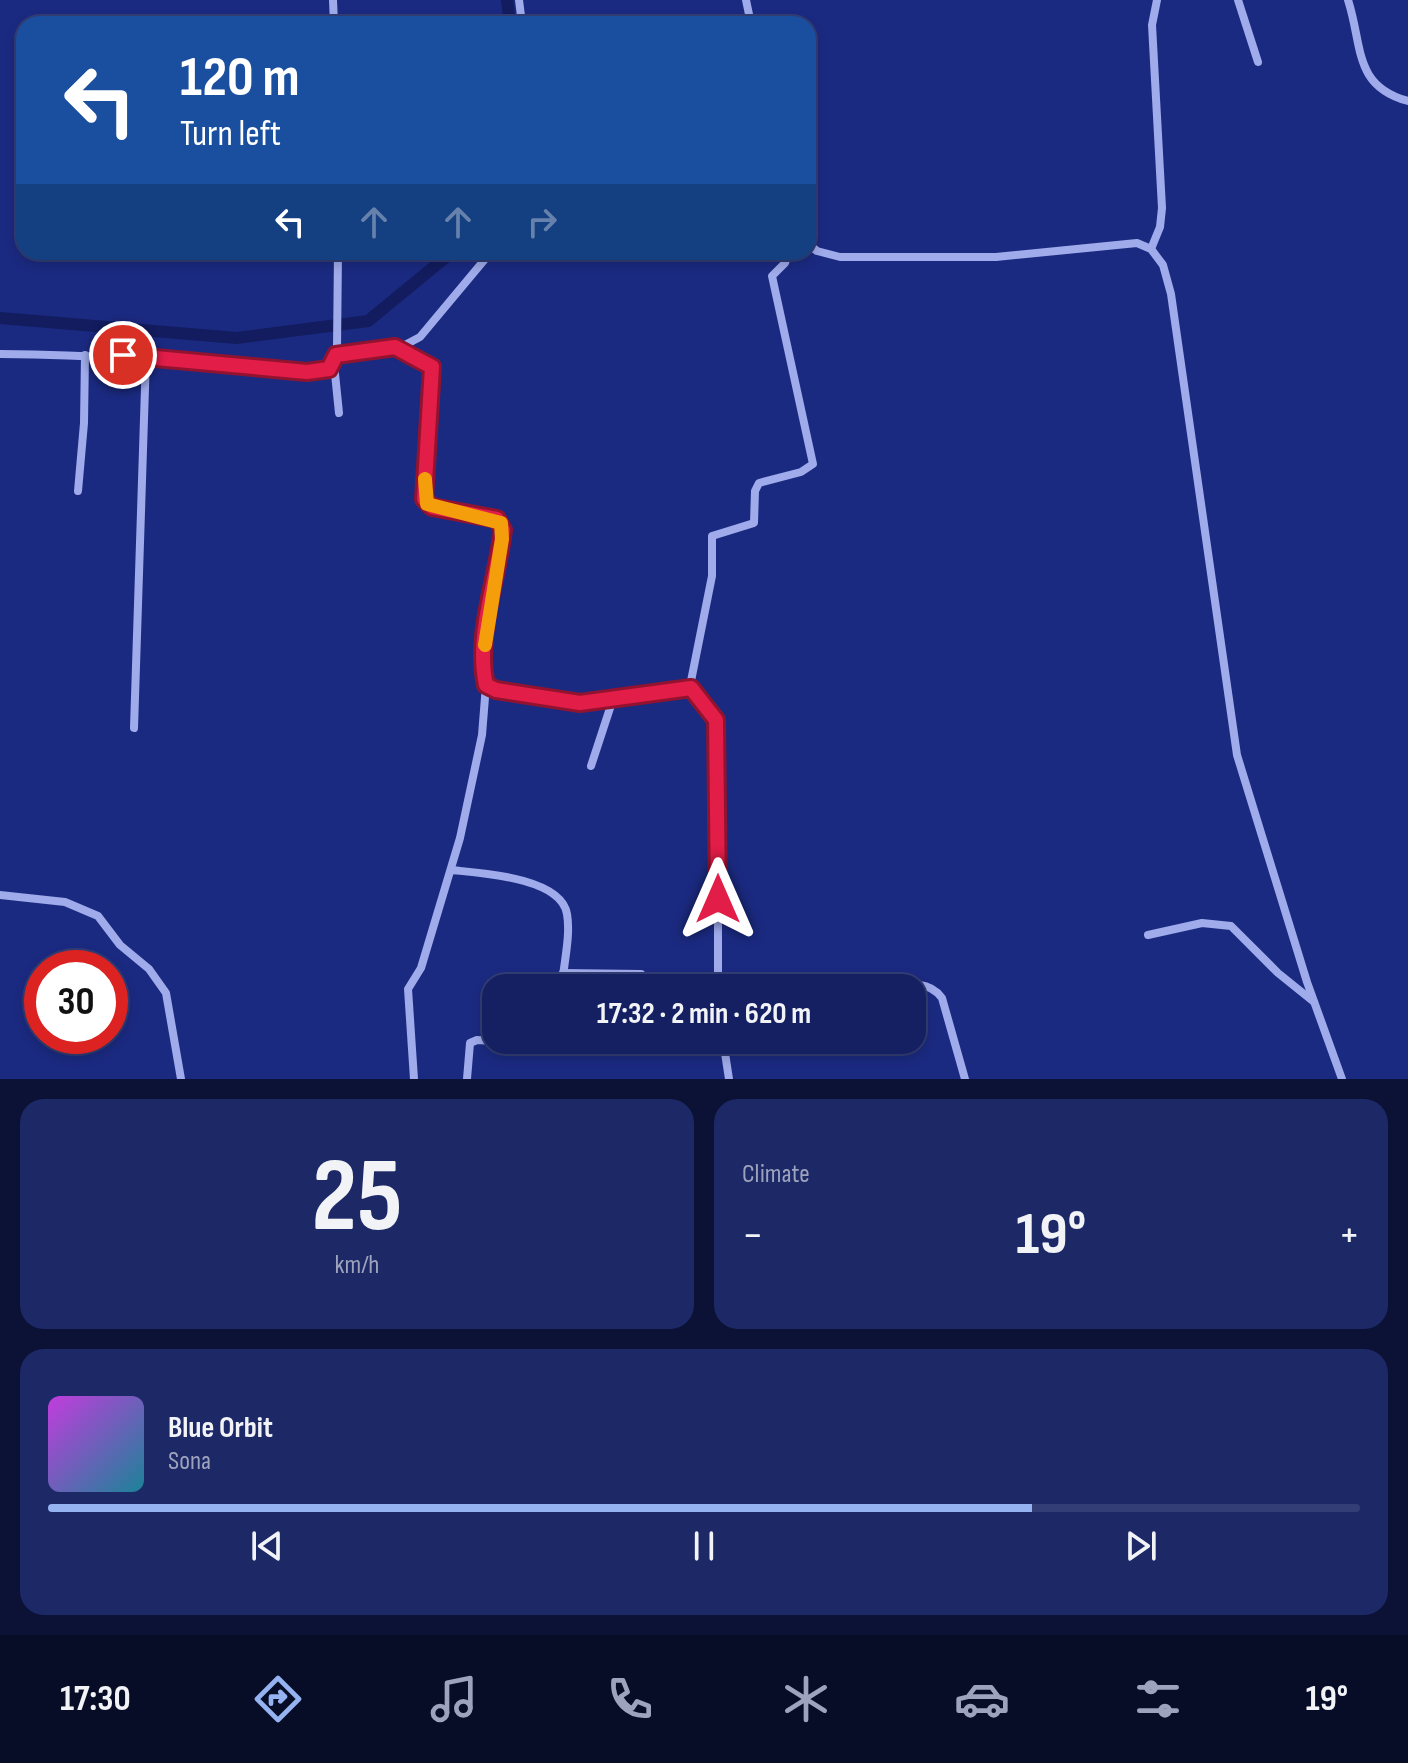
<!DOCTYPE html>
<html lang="en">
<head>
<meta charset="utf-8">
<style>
	:root { --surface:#142061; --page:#1d2867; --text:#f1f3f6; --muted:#9da3bd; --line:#333e76; --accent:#95b2f1 }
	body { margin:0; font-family:"Sofia Sans Condensed",sans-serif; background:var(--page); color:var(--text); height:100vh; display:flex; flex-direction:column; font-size:30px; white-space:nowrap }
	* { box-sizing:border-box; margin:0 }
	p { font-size:26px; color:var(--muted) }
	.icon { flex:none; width:44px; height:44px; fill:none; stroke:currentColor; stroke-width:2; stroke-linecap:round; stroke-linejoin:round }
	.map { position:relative; height:1079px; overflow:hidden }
	.side { display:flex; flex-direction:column; gap:20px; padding:20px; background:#0b1235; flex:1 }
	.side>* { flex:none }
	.guide { position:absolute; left:16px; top:16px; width:800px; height:244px; border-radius:24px; box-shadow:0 4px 12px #0003,0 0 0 2px var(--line); background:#1a4fa0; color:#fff; overflow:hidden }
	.speed { position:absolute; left:24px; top:950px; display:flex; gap:16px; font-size:40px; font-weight:700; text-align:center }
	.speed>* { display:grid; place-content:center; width:104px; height:104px; border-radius:50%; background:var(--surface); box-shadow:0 4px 12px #0003,0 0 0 2px var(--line); line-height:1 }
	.speed .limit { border:12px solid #d22; background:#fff; color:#111 }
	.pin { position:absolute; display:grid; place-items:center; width:68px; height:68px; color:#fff; margin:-34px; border:4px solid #fff; border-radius:50%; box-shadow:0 2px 8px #0007 }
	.me { position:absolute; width:88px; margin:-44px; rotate:0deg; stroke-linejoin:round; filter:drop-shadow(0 0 6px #0008) }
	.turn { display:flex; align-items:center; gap:28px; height:168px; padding:0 32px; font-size:36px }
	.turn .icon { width:104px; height:104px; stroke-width:2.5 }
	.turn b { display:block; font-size:56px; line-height:68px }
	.lanes { display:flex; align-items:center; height:76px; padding:0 32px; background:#0003; justify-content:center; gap:40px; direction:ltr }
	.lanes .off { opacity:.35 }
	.big { font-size:60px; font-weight:700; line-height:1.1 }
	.side .tile { flex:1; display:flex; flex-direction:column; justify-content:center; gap:12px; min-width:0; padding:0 28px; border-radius:24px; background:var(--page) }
	.side .dial { align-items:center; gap:0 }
	.dial b { font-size:104px; line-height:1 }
	.song { display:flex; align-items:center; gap:24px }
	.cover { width:96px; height:96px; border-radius:12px; background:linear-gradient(135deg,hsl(290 70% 55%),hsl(190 70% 35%)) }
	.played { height:8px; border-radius:4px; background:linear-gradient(90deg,var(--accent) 75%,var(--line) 75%) }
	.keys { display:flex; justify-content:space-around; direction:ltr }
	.heat { display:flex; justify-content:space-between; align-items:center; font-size:44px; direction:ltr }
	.side .tiles { flex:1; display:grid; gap:20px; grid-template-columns:1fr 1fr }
	.tile:last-child { grid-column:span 2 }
	.trip { position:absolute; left:482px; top:974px; width:444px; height:80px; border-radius:24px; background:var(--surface); box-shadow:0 4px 12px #0003,0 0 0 2px var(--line); font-weight:700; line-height:80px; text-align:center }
	.dock { display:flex; height:128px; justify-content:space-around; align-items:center; background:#080d27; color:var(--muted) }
	.dock .icon { width:56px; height:56px }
	.dock .active { color:var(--accent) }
	.dock b { font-size:36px; color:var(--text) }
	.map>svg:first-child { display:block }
</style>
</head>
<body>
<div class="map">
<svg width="1408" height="1079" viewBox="0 0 1408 1079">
	<rect width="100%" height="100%" fill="#1b2a81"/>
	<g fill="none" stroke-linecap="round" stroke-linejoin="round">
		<!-- canal -->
		<g stroke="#121c5f" stroke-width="12">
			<polyline points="507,0 510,24"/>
			<polyline points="0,318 237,338 368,321 452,252"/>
		</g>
		<!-- minor -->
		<g stroke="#9fabea" stroke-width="8">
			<polyline points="333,0 334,24"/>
			<polyline points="519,0 522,24"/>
			<polyline points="746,0 751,24"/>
			<polyline points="1238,0 1258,62"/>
			<path d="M1348 0C1363 46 1353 86 1408 101"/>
			<polyline points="808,244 817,251 840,257 996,257 1137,243 1151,249 1163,265 1171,294 1237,755 1307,982 1342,1079"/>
			<polyline points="1151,249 1160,227 1162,208 1152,25 1157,0"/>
			<polyline points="395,347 428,364 434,371 424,490 427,504 501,523 502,539 488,615 484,667 486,685 496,690 580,703 691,688"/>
			<path d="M0 354C85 355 166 359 251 369 272 371 317 381 334 364L337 349 338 252"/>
			<polyline points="336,355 403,346 420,337 491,252"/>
			<polyline points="334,364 339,413"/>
			<polyline points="78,491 84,423 85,355"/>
			<polyline points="134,728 146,357"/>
			<polyline points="591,766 613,699"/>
			<path d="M451 870C479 873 561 877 567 914 571 937 563 965 562 988"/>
			<polyline points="0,895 65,902 98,916 120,945 149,969 166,993 181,1079"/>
			<polyline points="1148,935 1202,923 1231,926 1278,973 1314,1002"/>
			<polyline points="563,973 641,974"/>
			<polyline points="718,988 718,742 714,714 695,697 691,681 712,576 712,536 754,523 755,491 759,483 801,472 813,464 772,276 785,263 789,252"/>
			<path d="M877 988C900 986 927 977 942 998L965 1079"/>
			<polyline points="723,1040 729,1079"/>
			<polyline points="414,1079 408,989 421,968 460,838 482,735 486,685"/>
			<polyline points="467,1079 470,1043 477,1040 544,1044 557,1040"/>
		</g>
	</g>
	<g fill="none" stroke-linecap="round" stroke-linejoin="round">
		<defs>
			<path id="route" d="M123 355 307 372 329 369 336 355 395 347 432 367 424 499 432 507 497 519 503 530C497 580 475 635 486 685L496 690 580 703 691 688 716 720 718 899"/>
		</defs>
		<!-- route casing -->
		<use href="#route" stroke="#92132f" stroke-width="20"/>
		<!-- route -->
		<use href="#route" stroke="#e11d48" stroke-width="14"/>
		<!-- slow -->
		<polyline stroke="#f59e0b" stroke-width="14" points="425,479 427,504 501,523 502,539 485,645"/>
	</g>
</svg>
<div class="speed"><div class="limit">30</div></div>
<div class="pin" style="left:123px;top:355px;background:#d93025"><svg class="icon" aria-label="arrive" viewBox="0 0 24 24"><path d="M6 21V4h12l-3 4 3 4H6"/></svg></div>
<svg class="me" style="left:718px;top:899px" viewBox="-20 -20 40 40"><path d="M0-17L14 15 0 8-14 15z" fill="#e11d48" stroke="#fff" stroke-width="4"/></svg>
<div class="trip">17:32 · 2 min · 620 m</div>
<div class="guide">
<div class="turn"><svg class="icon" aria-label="left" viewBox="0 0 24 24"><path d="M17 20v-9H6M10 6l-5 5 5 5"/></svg><div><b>120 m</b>Turn left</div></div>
<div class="lanes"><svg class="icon" aria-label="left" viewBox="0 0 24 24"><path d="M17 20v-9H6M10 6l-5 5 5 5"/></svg><svg class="icon off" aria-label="ahead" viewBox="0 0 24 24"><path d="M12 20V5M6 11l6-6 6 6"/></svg><svg class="icon off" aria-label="ahead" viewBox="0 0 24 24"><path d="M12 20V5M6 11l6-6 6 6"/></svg><svg class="icon off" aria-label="right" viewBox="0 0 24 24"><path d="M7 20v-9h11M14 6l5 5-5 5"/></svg></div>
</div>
</div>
<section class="side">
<div class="tiles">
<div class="tile dial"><b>25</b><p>km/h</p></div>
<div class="tile"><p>Climate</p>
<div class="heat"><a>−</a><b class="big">19°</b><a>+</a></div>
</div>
<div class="tile">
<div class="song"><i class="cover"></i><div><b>Blue Orbit</b><p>Sona</p></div></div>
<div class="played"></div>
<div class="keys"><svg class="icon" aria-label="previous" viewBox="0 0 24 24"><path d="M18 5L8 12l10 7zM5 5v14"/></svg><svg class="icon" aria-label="pause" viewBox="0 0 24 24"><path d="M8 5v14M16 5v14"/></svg><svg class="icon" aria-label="next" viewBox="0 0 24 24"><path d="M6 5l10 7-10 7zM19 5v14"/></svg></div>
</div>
</div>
</section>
<nav class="dock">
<b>17:30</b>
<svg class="icon active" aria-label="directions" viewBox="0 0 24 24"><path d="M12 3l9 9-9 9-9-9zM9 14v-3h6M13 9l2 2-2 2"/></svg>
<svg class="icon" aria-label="music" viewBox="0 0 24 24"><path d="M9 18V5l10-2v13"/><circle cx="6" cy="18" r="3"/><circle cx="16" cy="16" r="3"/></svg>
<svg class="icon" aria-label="phone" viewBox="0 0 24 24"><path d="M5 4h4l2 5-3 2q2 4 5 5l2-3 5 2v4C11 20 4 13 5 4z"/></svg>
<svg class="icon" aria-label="climate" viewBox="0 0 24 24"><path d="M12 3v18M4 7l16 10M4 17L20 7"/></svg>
<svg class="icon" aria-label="car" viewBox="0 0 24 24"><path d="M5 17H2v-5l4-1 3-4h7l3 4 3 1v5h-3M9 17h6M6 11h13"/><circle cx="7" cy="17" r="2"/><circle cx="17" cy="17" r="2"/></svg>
<svg class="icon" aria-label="filters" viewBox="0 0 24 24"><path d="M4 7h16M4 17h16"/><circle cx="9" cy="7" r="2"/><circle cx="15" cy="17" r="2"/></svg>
<b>19°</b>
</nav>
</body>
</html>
